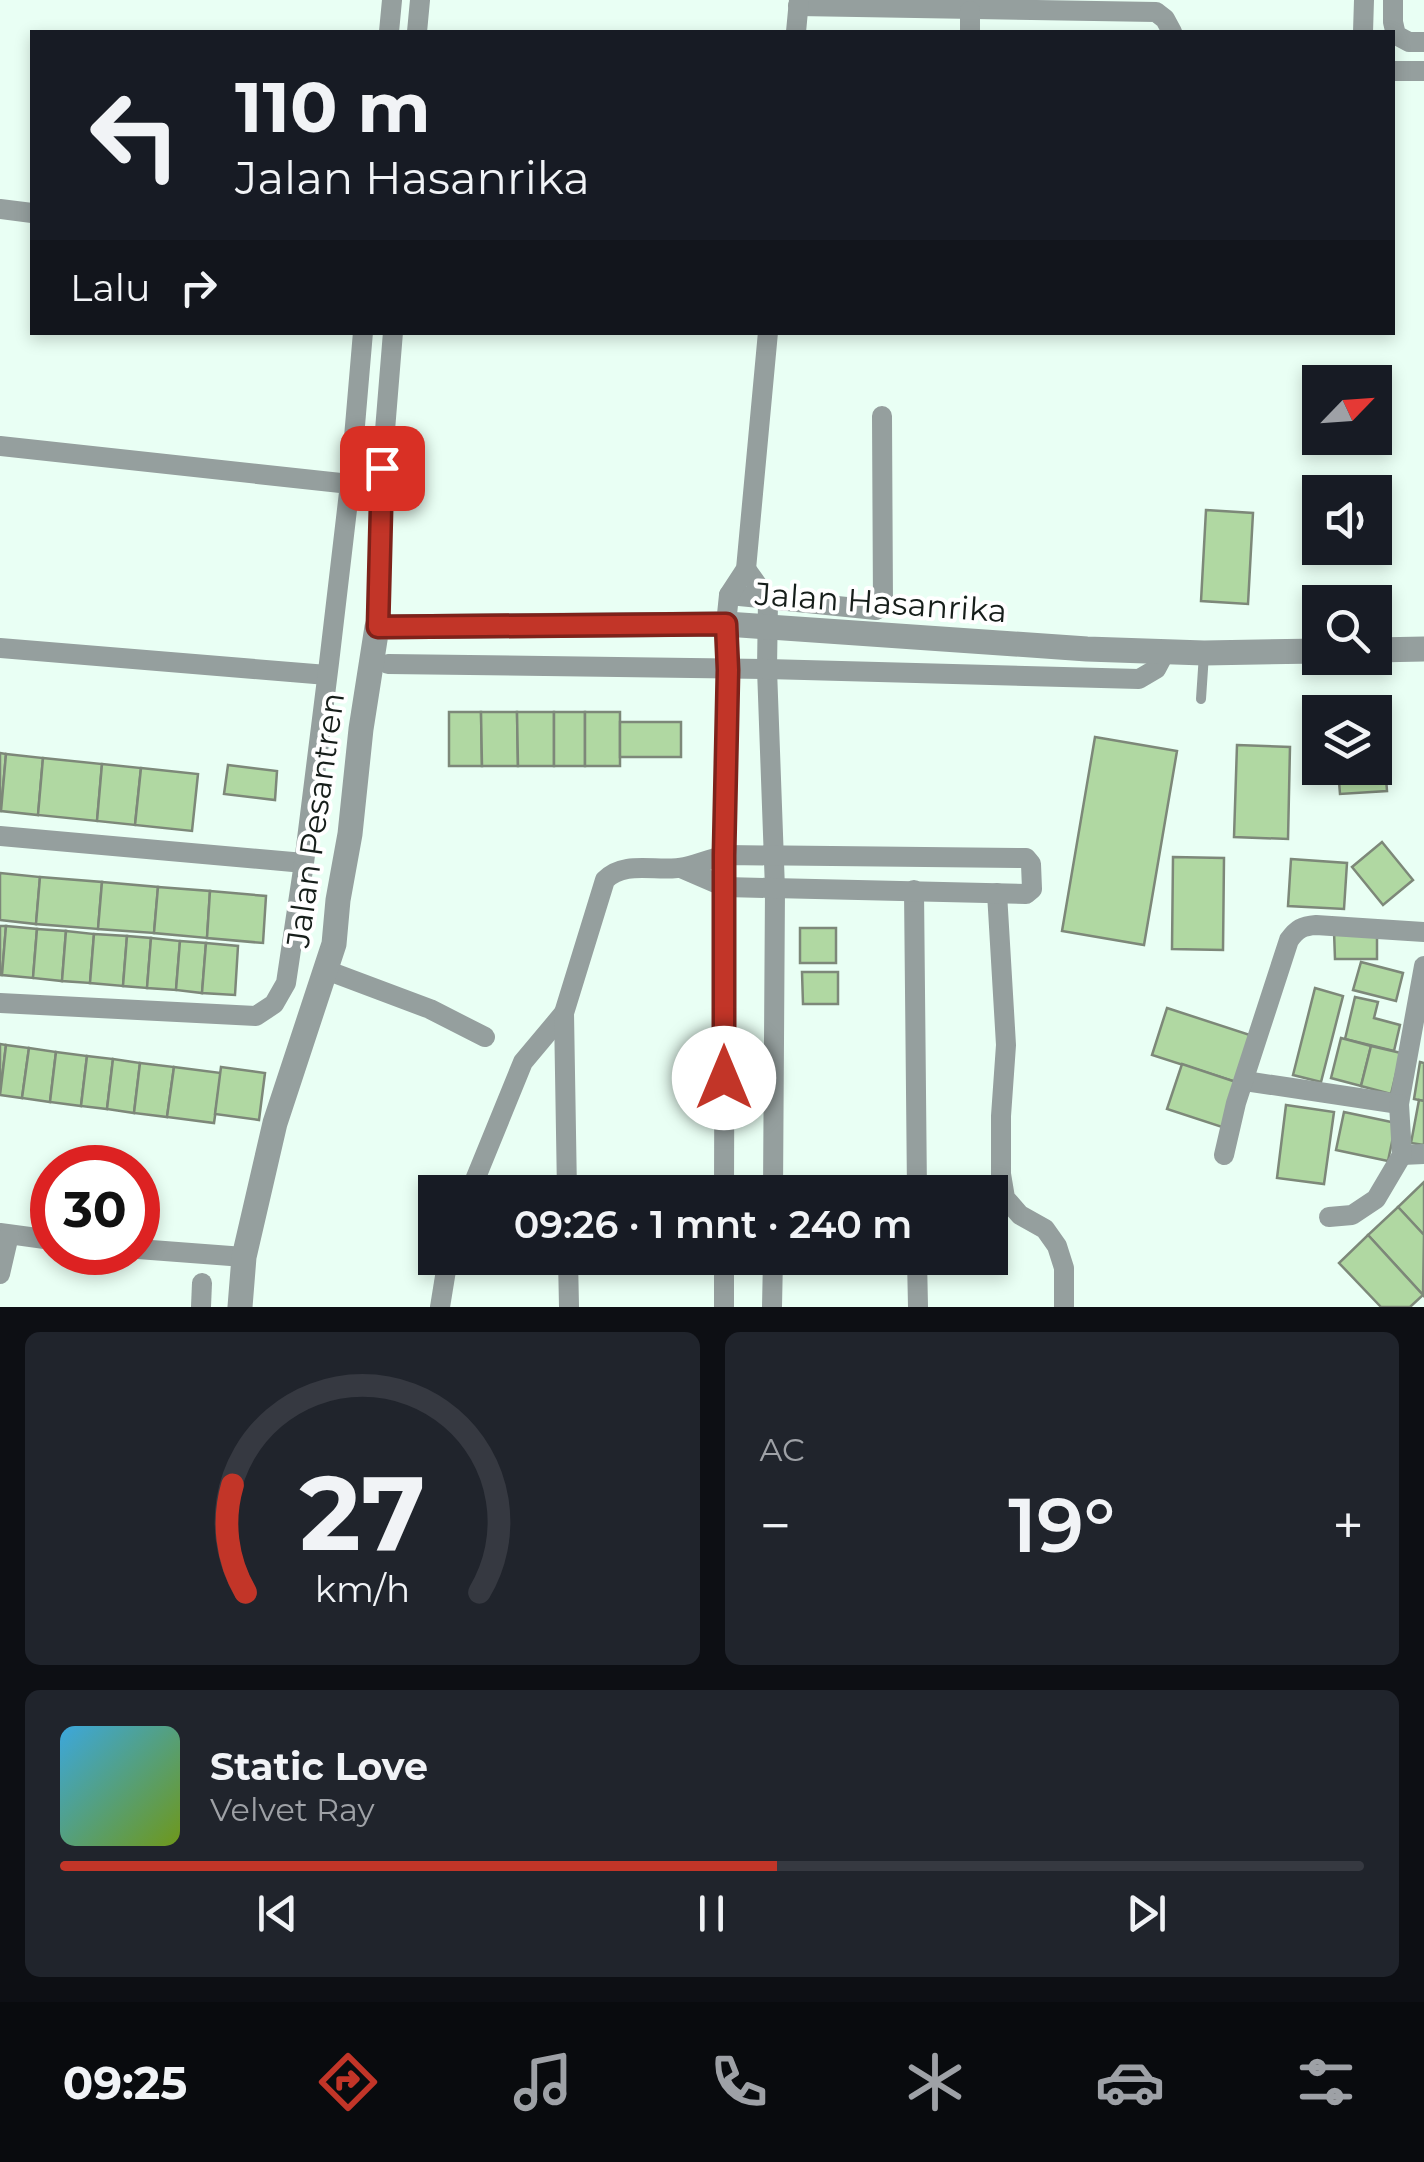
<!DOCTYPE html>
<html lang="id">
<head>
<meta charset="utf-8">
<style>
	:root { --surface:#171b24; --page:#20242c; --text:#f1f3f6; --muted:#9ea1a6; --line:#363941; --accent:#c23528 }
	body { margin:0; font-family:Montserrat,sans-serif; background:var(--page); color:var(--text); height:100vh; display:flex; flex-direction:column; font-size:38px; white-space:nowrap }
	* { box-sizing:border-box; margin:0 }
	p { font-size:32px; color:var(--muted) }
	.icon { flex:none; width:55px; height:55px; fill:none; stroke:currentColor; stroke-width:2; stroke-linecap:round; stroke-linejoin:round }
	.map { position:relative; height:1307px; overflow:hidden }
	.details { display:flex; flex-direction:column; gap:25px; padding:25px; background:#0d0f14; flex:1 }
	.details>* { flex:none }
	.top-card { position:absolute; left:30px; top:30px; width:1365px; height:305px; border-radius:0px; box-shadow:0 5px 15px #0003; background:#171b24; color:var(--text); overflow:hidden }
	.needle { width:65px; rotate:65deg }
	.controls { position:absolute; left:1302px; top:365px; display:grid; gap:20px }
	.controls a { display:grid; place-items:center; width:90px; height:90px; border-radius:0px; background:var(--surface); box-shadow:0 5px 15px #0003; font-size:50px }
	.speed { position:absolute; left:30px; top:1145px; display:flex; gap:20px; font-size:50px; font-weight:700; text-align:center }
	.speed>* { display:grid; place-content:center; width:130px; height:130px; border-radius:50%; background:var(--surface); box-shadow:0 5px 15px #0003; line-height:1 }
	.speed .limit { border:15px solid #d22; background:#fff; color:#111 }
	.pin { position:absolute; display:grid; place-items:center; width:85px; height:85px; color:#fff; margin:-42px; border-radius:20px; box-shadow:0 5px 15px #0006 }
	.me { position:absolute; width:110px; margin:-55px; rotate:0deg; stroke-linejoin:round; filter:drop-shadow(0 0 8px #0008) }
	.turn { display:flex; align-items:center; gap:35px; height:210px; padding:0 40px; font-size:45px }
	.turn .icon { width:130px; height:130px; stroke-width:2.5 }
	.turn b { display:block; font-size:70px; line-height:85px }
	.then { display:flex; align-items:center; height:95px; padding:0 40px; background:#0003; gap:20px; font-size:38px }
	.big { font-size:75px; font-weight:600; line-height:1.1 }
	.details .widget { flex:1; display:flex; flex-direction:column; justify-content:center; gap:15px; min-width:0; padding:0 35px; border-radius:15px; background:var(--page) }
	.details .dial { align-items:center; gap:0 }
	.dial svg { height:260px; overflow:visible; fill:none; stroke:var(--line); stroke-width:7; stroke-linecap:round; text-anchor:middle }
	.dial text { fill:var(--text); stroke:none }
	.song { display:flex; align-items:center; gap:30px }
	.cover { width:120px; height:120px; border-radius:15px; background:linear-gradient(135deg,hsl(200 70% 55%),hsl(80 70% 35%)) }
	.played { height:10px; border-radius:5px; background:linear-gradient(90deg,var(--accent) 55%,var(--line) 55%) }
	.keys { display:flex; justify-content:space-around; direction:ltr }
	.heat { display:flex; justify-content:space-between; align-items:center; font-size:55px; direction:ltr }
	.details .tiles { flex:1; display:grid; gap:25px; grid-template-columns:1fr 1fr }
	.widget:last-child { grid-column:span 2 }
	.trip { position:absolute; left:418px; top:1175px; width:590px; height:100px; border-radius:0px; background:var(--surface); box-shadow:0 5px 15px #0003; font-weight:600; line-height:100px; text-align:center }
	.menu { display:flex; height:160px; justify-content:space-around; align-items:center; background:#090b0e; color:var(--muted) }
	.menu .icon { width:70px; height:70px }
	.menu .active { color:var(--accent) }
	.menu b { font-size:45px; color:var(--text) }
	.map>svg:first-child { display:block }
</style>
</head>
<body>
<div class="map">
<svg width="1424" height="1307" viewBox="0 0 1424 1307">
	<rect width="100%" height="100%" fill="#e9fff4"/>
	<!-- building -->
	<g fill="#b0d8a2" stroke="#7d8879" stroke-width="2.5">
		<polygon points="1206,510 1253,513 1248,604 1201,601"/>
		<polygon points="449,712 481,712 482,766 449,766"/>
		<polygon points="481,712 517,712 518,766 482,766"/>
		<polygon points="517,712 554,712 554,766 518,766"/>
		<rect x="554" y="712" width="31" height="54"/>
		<rect x="585" y="712" width="35" height="54"/>
		<rect x="620" y="722" width="61" height="35"/>
		<polygon points="1375,724 1382,724 1387,791 1340,794 1338,768 1375,768"/>
		<polygon points="1095,737 1177,751 1144,945 1062,931"/>
		<polygon points="1237,745 1290,747 1288,839 1234,837"/>
		<polygon points="0,753 6,754 1,811 0,811"/>
		<polygon points="6,754 43,758 38,815 1,811"/>
		<polygon points="43,758 102,764 97,821 38,815"/>
		<polygon points="102,764 141,768 135,825 97,821"/>
		<polygon points="228,765 277,771 275,800 224,794"/>
		<polygon points="141,768 198,774 192,831 135,825"/>
		<polygon points="1382,842 1413,880 1383,905 1352,867"/>
		<polygon points="1173,857 1224,858 1223,950 1172,949"/>
		<polygon points="1291,859 1347,863 1344,909 1288,906"/>
		<polygon points="0,873 40,877 36,924 0,920"/>
		<polygon points="40,877 102,882 98,929 36,924"/>
		<polygon points="102,882 158,887 154,933 98,929"/>
		<polygon points="158,887 210,891 207,938 154,933"/>
		<polygon points="210,891 266,896 263,943 207,938"/>
		<polygon points="0,926 6,926 2,975 0,975"/>
		<polygon points="6,926 37,929 33,978 2,975"/>
		<rect x="800" y="928" width="36" height="35"/>
		<polygon points="37,929 66,931 62,981 33,978"/>
		<polygon points="66,931 94,934 90,983 62,981"/>
		<polygon points="1334,931 1377,932 1377,959 1335,959"/>
		<polygon points="94,934 127,936 123,986 90,983"/>
		<polygon points="127,936 151,938 147,988 123,986"/>
		<polygon points="151,938 180,941 176,990 147,988"/>
		<polygon points="180,941 206,943 202,993 176,990"/>
		<polygon points="206,943 238,946 235,995 202,993"/>
		<polygon points="1361,962 1403,973 1396,1001 1353,990"/>
		<polygon points="802,972 838,972 838,1004 803,1004"/>
		<polygon points="1315,988 1343,996 1321,1082 1293,1075"/>
		<polygon points="1355,997 1378,1002 1374,1018 1400,1025 1394,1051 1345,1039"/>
		<polygon points="1167,1008 1253,1036 1239,1083 1152,1055"/>
		<polygon points="1341,1038 1371,1046 1361,1086 1331,1078"/>
		<polygon points="0,1044 6,1045 0,1094"/>
		<polygon points="6,1045 29,1048 22,1098 0,1095"/>
		<polygon points="1371,1046 1401,1053 1391,1094 1361,1086"/>
		<polygon points="29,1048 56,1052 50,1102 22,1098"/>
		<polygon points="56,1052 87,1056 81,1106 50,1102"/>
		<polygon points="87,1056 113,1059 107,1109 81,1106"/>
		<polygon points="113,1059 140,1063 134,1113 107,1109"/>
		<polygon points="1420,1062 1424,1063 1424,1101 1414,1099"/>
		<polygon points="140,1063 174,1067 167,1117 134,1113"/>
		<polygon points="1182,1064 1239,1083 1225,1128 1167,1109"/>
		<polygon points="174,1067 221,1073 214,1123 167,1117"/>
		<polygon points="221,1067 265,1073 259,1120 215,1114"/>
		<polygon points="1419,1100 1424,1101 1424,1145 1411,1143"/>
		<polygon points="1286,1105 1334,1112 1324,1184 1277,1178"/>
		<polygon points="1344,1112 1396,1123 1388,1161 1336,1150"/>
		<polygon points="1424,1182 1424,1235 1398,1207"/>
		<polygon points="1398,1207 1424,1235 1423,1295 1368,1235"/>
		<polygon points="1368,1235 1423,1295 1410,1307 1381,1307 1339,1263"/>
	</g>
	<g fill="none" stroke-linecap="round" stroke-linejoin="round">
		<!-- service -->
		<polyline stroke="#959f9e" stroke-width="10" points="1201,699 1204,654"/>
		<!-- minor -->
		<g stroke="#959f9e" stroke-width="20">
			<polyline points="1393,0 1393,22 1396,35 1409,42 1424,42"/>
			<polyline points="798,6 1156,12 1165,19 1172,32"/>
			<polyline points="389,32 392,0"/>
			<polyline points="417,32 420,0"/>
			<polyline points="796,32 799,0"/>
			<polyline points="970,32 970,11"/>
			<polyline points="1363,32 1364,0"/>
			<polyline points="1392,71 1424,71"/>
			<polyline points="0,209 32,213"/>
			<polyline points="0,446 350,484"/>
			<polyline points="746,569 768,600 767,669 775,889 773,1192"/>
			<polyline points="729,595 876,610 883,606 882,416"/>
			<polyline points="377,627 382,467 393,332"/>
			<polyline points="0,648 327,675"/>
			<polyline points="388,664 767,669 1139,679 1156,669 1165,652"/>
			<polyline points="0,836 304,863"/>
			<polyline points="914,890 917,1192"/>
			<polyline points="997,893 1006,1045 1001,1116 1001,1174 1005,1198 1020,1215 1045,1229 1057,1246 1064,1268 1064,1307"/>
			<polyline points="326,970 430,1009 485,1037"/>
			<polyline points="0,1003 256,1016 274,1004 286,983 304,863 329,663 350,484 363,332"/>
			<polyline points="1245,1081 1399,1104 1424,966"/>
			<path d="M1224 1155 1236 1103 1289 940C1297 929 1302 926 1316 925L1424 932"/>
			<polyline points="1402,1155 1424,1154"/>
			<polyline points="470,1192 523,1062 564,1013"/>
			<path d="M567 1192 564 1013 605 880C625 859 659 873 685 867 698 864 711 859 725 855L1026 858 1031 864 1032 889 1026 894 725 887 681 868"/>
			<polyline points="724,1192 725,855 728,670 726,624 729,595 746,569 768,332"/>
			<polyline points="1329,1217 1352,1215 1376,1199 1402,1155 1399,1104"/>
			<polyline points="0,1233 52,1240"/>
			<polyline points="138,1249 244,1257"/>
			<polyline points="568,1258 569,1307"/>
			<polyline points="917,1258 918,1307"/>
			<polyline points="0,1274 9,1235"/>
			<polyline points="201,1307 202,1283"/>
			<polyline points="440,1307 448,1258"/>
			<polyline points="724,1307 724,1258"/>
			<polyline points="772,1307 773,1258"/>
		</g>
		<!-- tertiary -->
		<g stroke="#959f9e" stroke-width="25">
			<polyline points="1375,650 1424,649"/>
			<polyline points="240,1307 244,1257 275,1123 334,944 338,900 350,834 361,729 377,627 726,624 1087,649 1204,653 1320,651"/>
		</g>
	</g>
	<g fill="none" stroke-linecap="round" stroke-linejoin="round">
		<defs>
			<polyline id="route" points="382,468 378,627 726,624 728,670 724,855 724,1078"/>
		</defs>
		<!-- route casing -->
		<use href="#route" stroke="#7e221a" stroke-width="25"/>
		<!-- route -->
		<use href="#route" stroke="#c23528" stroke-width="18"/>
	</g>
	<g text-anchor="middle" dominant-baseline="central" stroke-width="8" stroke-linejoin="round" paint-order="stroke">
		<!-- street labels -->
		<g font-size="32" fill="#161e1a" stroke="#fff">
			<text transform="translate(881 602) rotate(4)">Jalan Hasanrika</text>
			<text transform="translate(315 820) rotate(-82)">Jalan Pesantren</text>
		</g>
	</g>
</svg>
<div class="controls">
<a><svg class="needle" viewBox="-14 -14 28 28"><path d="M0-13l5 13h-10z" fill="#e53935"/><path d="M0 13l5-13h-10z" fill="#9ea1a6"/></svg></a>
<a><svg class="icon" aria-label="sound" viewBox="0 0 24 24"><path d="M4 9h4l5-4v14l-5-4H4zM17 9q2 3 0 6"/></svg></a>
<a><svg class="icon" aria-label="search" viewBox="0 0 24 24"><circle cx="10" cy="10" r="6"/><path d="M15 15l6 6"/></svg></a>
<a><svg class="icon" aria-label="layers" viewBox="0 0 24 24"><path d="M12 4l9 5-9 5-9-5zM3 14l9 5 9-5"/></svg></a>
</div>
<div class="speed"><div class="limit">30</div></div>
<div class="pin" style="left:382px;top:468px;background:#d93025"><svg class="icon" aria-label="arrive" viewBox="0 0 24 24"><path d="M6 21V4h12l-3 4 3 4H6"/></svg></div>
<svg class="me" style="left:724px;top:1078px" viewBox="-20 -20 40 40"><circle r="19" fill="#fff"/><path d="M0-13L10 11 0 6-10 11z" fill="#c23528"/></svg>
<div class="trip">09:26 · 1 mnt · 240 m</div>
<div class="top-card">
<div class="turn"><svg class="icon" aria-label="left" viewBox="0 0 24 24"><path d="M17 20v-9H6M10 6l-5 5 5 5"/></svg><div><b>110 m</b>Jalan Hasanrika</div></div>
<div class="then">Lalu<svg class="icon" aria-label="right" viewBox="0 0 24 24"><path d="M7 20v-9h11M14 6l5 5-5 5"/></svg></div>
</div>
</div>
<section class="details">
<div class="tiles">
<div class="widget dial"><svg viewBox="0 0 100 80">
<path d="M14 69A42 42 0 1 1 86 69"/>
<path d="M14 69A42 42 0 0 1 10 36" stroke="#c23528"/>
<text x="50" y="56" font-size="32" font-weight="700">27</text>
<text x="50" y="72" font-size="11">km/h</text>
</svg></div>
<div class="widget"><p>AC</p>
<div class="heat"><a>−</a><b class="big">19°</b><a>+</a></div>
</div>
<div class="widget">
<div class="song"><i class="cover"></i><div><b>Static Love</b><p>Velvet Ray</p></div></div>
<div class="played"></div>
<div class="keys"><svg class="icon" aria-label="previous" viewBox="0 0 24 24"><path d="M18 5L8 12l10 7zM5 5v14"/></svg><svg class="icon" aria-label="pause" viewBox="0 0 24 24"><path d="M8 5v14M16 5v14"/></svg><svg class="icon" aria-label="next" viewBox="0 0 24 24"><path d="M6 5l10 7-10 7zM19 5v14"/></svg></div>
</div>
</div>
</section>
<nav class="menu">
<b>09:25</b>
<svg class="icon active" aria-label="directions" viewBox="0 0 24 24"><path d="M12 3l9 9-9 9-9-9zM9 14v-3h6M13 9l2 2-2 2"/></svg>
<svg class="icon" aria-label="music" viewBox="0 0 24 24"><path d="M9 18V5l10-2v13"/><circle cx="6" cy="18" r="3"/><circle cx="16" cy="16" r="3"/></svg>
<svg class="icon" aria-label="phone" viewBox="0 0 24 24"><path d="M5 4h4l2 5-3 2q2 4 5 5l2-3 5 2v4C11 20 4 13 5 4z"/></svg>
<svg class="icon" aria-label="climate" viewBox="0 0 24 24"><path d="M12 3v18M4 7l16 10M4 17L20 7"/></svg>
<svg class="icon" aria-label="car" viewBox="0 0 24 24"><path d="M5 17H2v-5l4-1 3-4h7l3 4 3 1v5h-3M9 17h6M6 11h13"/><circle cx="7" cy="17" r="2"/><circle cx="17" cy="17" r="2"/></svg>
<svg class="icon" aria-label="filters" viewBox="0 0 24 24"><path d="M4 7h16M4 17h16"/><circle cx="9" cy="7" r="2"/><circle cx="15" cy="17" r="2"/></svg>
</nav>
</body>
</html>
